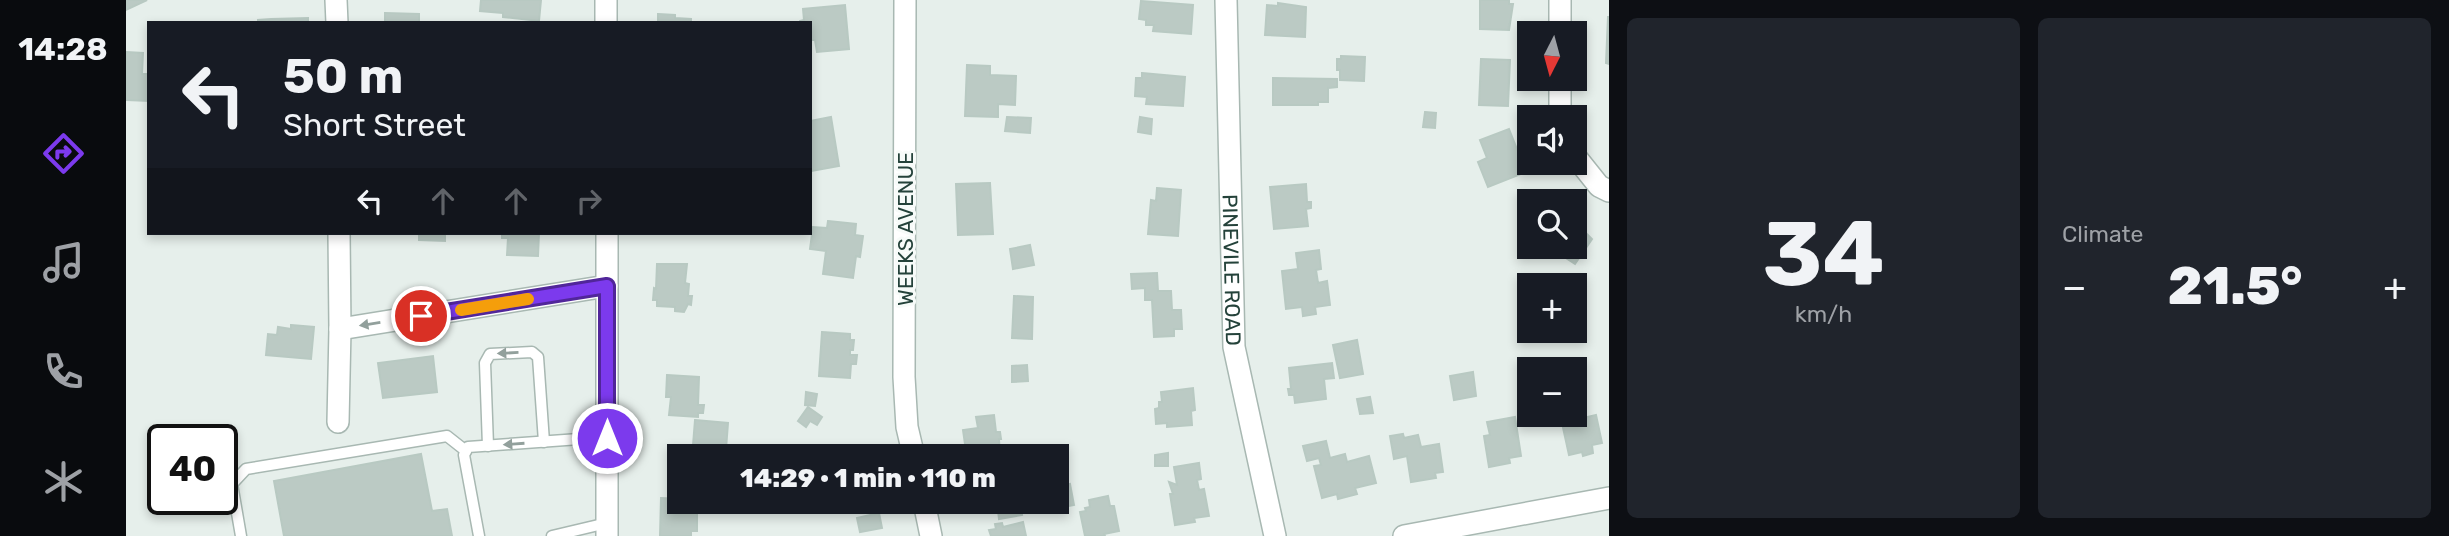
<!DOCTYPE html>
<html lang="en">
<head>
<meta charset="utf-8">
<style>
	:root { --surface:#171b24; --page:#20242c; --text:#f1f3f6; --muted:#9ea1a6; --accent:#7c3aed }
	body { margin:0; font-family:Rubik,sans-serif; background:var(--page); color:var(--text); height:100vh; display:flex; flex-direction:column; font-size:26px; white-space:nowrap }
	* { box-sizing:border-box; margin:0 }
	p { font-size:23px; color:var(--muted) }
	.icon { flex:none; width:38px; height:38px; fill:none; stroke:currentColor; stroke-width:2; stroke-linecap:round; stroke-linejoin:round }
	.map { position:relative; flex:1; overflow:hidden }
	.drawer { display:flex; flex-direction:column; gap:18px; padding:18px; background:#0d0f14; width:840px }
	.drawer>* { flex:none }
	.guide { position:absolute; left:21px; top:21px; width:665px; height:214px; border-radius:0px; box-shadow:0 4px 10px #0003; background:#171b24; color:var(--text); overflow:hidden }
	.needle { width:46px; rotate:186deg }
	.tools { position:absolute; left:1391px; top:21px; display:grid; gap:14px }
	.tools a { display:grid; place-items:center; width:70px; height:70px; border-radius:0px; background:var(--surface); box-shadow:0 4px 10px #0003; font-size:35px }
	.speed { position:absolute; left:21px; top:424px; display:flex; gap:14px; font-size:35px; font-weight:700; text-align:center }
	.speed>* { display:grid; place-content:center; width:91px; height:91px; border-radius:50%; background:var(--surface); box-shadow:0 4px 10px #0003; line-height:1 }
	.speed .limit { border:4px solid #111; border-radius:10px; background:#fff; color:#111 }
	.pin { position:absolute; display:grid; place-items:center; width:60px; height:60px; color:#fff; margin:-30px; border:4px solid #fff; border-radius:50%; box-shadow:0 2px 7px #0007 }
	.me { position:absolute; width:77px; margin:-38px; rotate:0deg; stroke-linejoin:round; filter:drop-shadow(0 0 5px #0008) }
	.turn { display:flex; align-items:center; gap:24px; height:147px; padding:0 21px; font-size:32px }
	.turn .icon { width:91px; height:91px; stroke-width:2.5 }
	.turn b { display:block; font-size:49px; line-height:60px }
	.lanes { display:flex; align-items:center; height:66px; padding:0 21px; background:#0003; justify-content:center; gap:35px; direction:ltr }
	.lanes .off { opacity:.35 }
	.big { font-size:52px; font-weight:800; line-height:1.1 }
	.drawer .tile { flex:1; display:flex; flex-direction:column; justify-content:center; gap:10px; min-width:0; padding:0 24px; border-radius:10px; background:var(--page) }
	.drawer .dial { align-items:center; gap:0 }
	.dial b { font-size:91px; line-height:1 }
	.heat { display:flex; justify-content:space-between; align-items:center; font-size:38px; direction:ltr }
	.drawer .tiles { flex:1; display:grid; gap:18px; grid-template-columns:repeat(2,1fr) }
	.trip { position:absolute; left:541px; top:444px; width:402px; height:70px; border-radius:0px; background:var(--surface); box-shadow:0 4px 10px #0003; font-weight:800; line-height:70px; text-align:center }
	main { display:flex; flex:1; min-height:0 }
	.tab-bar { display:flex; flex-direction:column; width:126px; justify-content:space-around; align-items:center; background:#090b0e; color:var(--muted) }
	.tab-bar .icon { width:49px; height:49px }
	.tab-bar .on { color:var(--accent) }
	.tab-bar b { font-size:32px; color:var(--text) }
	.map>svg:first-child { display:block }
</style>
</head>
<body>
<main>
<nav class="tab-bar">
<b>14:28</b>
<svg class="icon on" aria-label="directions" viewBox="0 0 24 24"><path d="M12 3l9 9-9 9-9-9zM9 14v-3h6M13 9l2 2-2 2"/></svg>
<svg class="icon" aria-label="music" viewBox="0 0 24 24"><path d="M9 18V5l10-2v13"/><circle cx="6" cy="18" r="3"/><circle cx="16" cy="16" r="3"/></svg>
<svg class="icon" aria-label="phone" viewBox="0 0 24 24"><path d="M5 4h4l2 5-3 2q2 4 5 5l2-3 5 2v4C11 20 4 13 5 4z"/></svg>
<svg class="icon" aria-label="climate" viewBox="0 0 24 24"><path d="M12 3v18M4 7l16 10M4 17L20 7"/></svg>
</nav>
<div class="map">
<svg width="1483" height="536" viewBox="0 0 1483 536">
	<rect width="100%" height="100%" fill="#e6efeb"/>
	<!-- building -->
	<g fill="#bbcac4" stroke="#b8c9c2" stroke-width="2">
		<polygon points="0,0 21,0 0,10"/>
		<polygon points="355,0 415,0 413,21 377,17 377,13 354,11"/>
		<polygon points="1354,0 1383,0 1383,4 1387,4 1383,30 1354,29"/>
		<polygon points="1015,1 1067,5 1065,34 1027,31 1028,25 1020,25 1020,20 1013,19"/>
		<polygon points="1152,3 1180,7 1179,37 1139,35 1141,5 1152,6"/>
		<polygon points="719,5 723,49 691,52 689,40 684,40 684,23 674,23 674,21 678,20 677,9"/>
		<polygon points="259,13 293,14 293,23 259,23"/>
		<polygon points="532,14 549,15 549,18 565,19 565,22 571,23 532,23"/>
		<polygon points="1482,17 1483,17 1483,64 1480,63"/>
		<polygon points="182,18 182,23 128,23 132,23 132,20 145,19"/>
		<polygon points="0,52 17,53 16,74 23,74 23,101 0,100"/>
		<polygon points="1215,56 1239,57 1238,81 1214,80 1214,70 1211,70 1211,59 1215,59"/>
		<polygon points="1355,59 1384,60 1382,106 1353,105"/>
		<polygon points="841,65 864,66 864,75 890,76 889,105 872,104 872,117 839,116"/>
		<polygon points="1016,73 1059,77 1057,106 1020,104 1021,97 1009,96 1010,78 1016,78"/>
		<polygon points="1147,78 1211,79 1211,87 1202,88 1202,102 1192,102 1192,105 1147,105"/>
		<polygon points="1299,112 1310,113 1309,128 1297,127"/>
		<polygon points="705,117 713,166 685,171 684,121"/>
		<polygon points="881,117 905,118 904,133 879,131"/>
		<polygon points="1014,117 1026,119 1025,134 1012,132"/>
		<polygon points="1383,129 1400,172 1362,187 1352,162 1361,158 1354,140"/>
		<polygon points="864,183 867,234 832,235 830,184"/>
		<polygon points="1180,184 1181,202 1185,202 1185,208 1180,209 1182,226 1148,229 1144,187"/>
		<polygon points="1031,188 1055,190 1052,236 1022,234 1025,200 1030,201"/>
		<polygon points="1450,220 1458,225 1454,232 1456,234 1458,231 1466,239 1449,264 1423,247 1449,247"/>
		<polygon points="702,221 730,224 729,235 737,236 734,257 730,256 727,278 697,274 700,251 684,249 687,227 701,228"/>
		<polygon points="293,233 319,233 319,241 293,240"/>
		<polygon points="376,233 413,233 412,256 381,255 382,238 376,238"/>
		<polygon points="904,245 908,265 887,269 884,249"/>
		<polygon points="1193,250 1195,269 1190,270 1192,283 1201,281 1204,305 1189,307 1190,314 1177,316 1176,307 1160,309 1156,271 1172,269 1170,253"/>
		<polygon points="531,264 561,264 559,283 563,284 562,296 566,296 565,305 562,304 558,312 549,311 549,307 531,306 531,300 527,300 528,288 530,289"/>
		<polygon points="1031,273 1032,291 1045,291 1046,310 1055,310 1056,329 1048,329 1048,336 1028,337 1026,300 1019,300 1019,288 1006,289 1005,274"/>
		<polygon points="888,296 907,297 906,339 886,338"/>
		<polygon points="165,325 188,327 185,359 140,355 142,334 151,335 152,327 165,329"/>
		<polygon points="696,332 724,334 724,340 728,340 727,350 724,350 724,355 731,355 730,364 725,364 724,378 693,376"/>
		<polygon points="1231,340 1237,374 1214,378 1207,345"/>
		<polygon points="307,356 311,392 257,398 252,363"/>
		<polygon points="1206,363 1208,378 1198,379 1200,399 1169,403 1168,395 1163,395 1162,389 1165,389 1163,368"/>
		<polygon points="901,365 902,381 886,382 886,366"/>
		<polygon points="1347,372 1350,396 1328,400 1324,376"/>
		<polygon points="541,375 573,377 572,405 578,405 577,413 572,413 572,417 543,415 545,397 540,397"/>
		<polygon points="1067,388 1069,410 1065,411 1066,425 1041,427 1041,423 1030,424 1029,409 1033,408 1033,402 1036,402 1035,392"/>
		<polygon points="680,392 691,394 689,406 679,405"/>
		<polygon points="1244,397 1247,413 1234,414 1231,399"/>
		<polygon points="682,407 696,417 691,425 684,421 680,427 672,421"/>
		<polygon points="868,415 870,432 874,432 875,439 873,439 874,457 846,457 845,450 840,451 837,430 852,428 850,417"/>
		<polygon points="1470,415 1476,443 1466,445 1467,453 1457,456 1456,452 1443,455 1436,423"/>
		<polygon points="1389,417 1395,456 1383,458 1384,463 1363,467 1358,436 1364,435 1361,422"/>
		<polygon points="569,420 602,423 600,449 567,445"/>
		<polygon points="1277,434 1278,438 1292,435 1295,447 1313,444 1317,472 1309,473 1310,478 1285,482 1281,456 1268,459 1264,436"/>
		<polygon points="1200,441 1204,458 1219,454 1221,462 1243,456 1250,483 1229,488 1231,494 1212,499 1211,494 1196,498 1188,466 1195,465 1193,458 1181,461 1177,446"/>
		<polygon points="712,446 714,455 739,449 741,457 692,457 691,450"/>
		<polygon points="1042,453 1042,466 1029,466 1029,455"/>
		<polygon points="295,454 306,511 321,509 326,536 158,536 148,481"/>
		<polygon points="1073,463 1075,479 1071,480 1073,490 1078,489 1083,516 1068,518 1069,522 1049,525 1044,494 1047,494 1043,482 1051,485 1048,467"/>
		<polygon points="944,484 948,505 932,508 931,486"/>
		<polygon points="982,496 984,506 988,506 993,531 978,534 979,536 959,536 954,512 960,511 959,508 964,507 963,500"/>
		<polygon points="535,498 553,499 553,502 571,502 571,531 565,531 565,536 534,536"/>
		<polygon points="871,502 894,502 896,515 873,519"/>
		<polygon points="753,513 756,528 734,532 731,518"/>
		<polygon points="897,522 900,536 865,536 863,530 870,529 869,524 876,523 877,527"/>
	</g>
	<g fill="none" stroke-linecap="round" stroke-linejoin="round">
		<defs>
			<g id="service">
				<polyline points="362,446 359,363 364,354 406,352 412,357 418,442"/>
				<polyline points="115,536 106,484 120,469 321,436 340,451"/>
				<polyline points="353,536 338,455 342,447 481,437"/>
				<polyline points="426,536 481,523"/>
			</g>
			<g id="minor">
				<polyline points="210,0 211,23"/>
				<polyline points="779,0 778,377 781,427 788,457"/>
				<path id="s1" d="M1100 0 1108 347 1149 536"/>
				<polyline points="1434,0 1434,33"/>
				<polyline points="1434,79 1434,117"/>
				<polyline points="1449,156 1473,186 1483,191"/>
				<polyline points="214,329 481,286"/>
				<polyline points="212,422 214,329 213,233"/>
				<polyline points="798,502 805,536"/>
				<polyline points="1278,536 1483,498"/>
			</g>
			<g id="tertiary">
				<polyline points="480,0 480,23"/>
				<polyline points="481,536 481,233"/>
			</g>
		</defs>
		<!-- service casing -->
		<use href="#service" stroke="#a8b8b2" stroke-width="13"/>
		<!-- minor casing -->
		<use href="#minor" stroke="#a8b8b2" stroke-width="24"/>
		<!-- tertiary casing -->
		<use href="#tertiary" stroke="#a8b8b2" stroke-width="24"/>
		<!-- service -->
		<use href="#service" stroke="#fff" stroke-width="10"/>
		<!-- minor -->
		<use href="#minor" stroke="#fff" stroke-width="21"/>
		<!-- tertiary -->
		<use href="#tertiary" stroke="#fff" stroke-width="21"/>
	</g>
	<!-- one-way arrows -->
	<defs><path id="oneway-solid" d="M-6-.8H1V-3.2L6.5 0L1 3.2V.8H-6Z" transform="scale(1.75)"/></defs>
	<g fill="#92a09c">
		<use href="#oneway-solid" transform="translate(244 324) rotate(171)"/>
		<use href="#oneway-solid" transform="translate(382 353) rotate(177)"/>
		<use href="#oneway-solid" transform="translate(388 444) rotate(176)"/>
	</g>
	<g fill="none" stroke-linecap="round" stroke-linejoin="round">
		<defs>
			<polyline id="route" points="295,316 481,286 481,438"/>
		</defs>
		<!-- route casing -->
		<use href="#route" stroke="#51269a" stroke-width="18"/>
		<!-- route -->
		<use href="#route" stroke="#7c3aed" stroke-width="12"/>
		<!-- slow -->
		<polyline stroke="#f59e0b" stroke-width="12" points="335,310 402,299"/>
	</g>
	<g text-anchor="middle" dominant-baseline="central" stroke-width="6" stroke-linejoin="round" paint-order="stroke">
		<!-- street labels -->
		<g font-size="21" fill="#24423a" stroke="#f7fbf9">
			<text transform="translate(779 229) rotate(-90)">WEEKS AVENUE</text>
			<text stroke="none"><textPath href="#s1" startOffset="270">PINEVILE ROAD</textPath></text>
		</g>
	</g>
</svg>
<div class="tools">
<a><svg class="needle" viewBox="-14 -14 28 28"><path d="M0-13l5 13h-10z" fill="#e53935"/><path d="M0 13l5-13h-10z" fill="#9ea1a6"/></svg></a>
<a><svg class="icon" aria-label="sound" viewBox="0 0 24 24"><path d="M4 9h4l5-4v14l-5-4H4zM17 9q2 3 0 6"/></svg></a>
<a><svg class="icon" aria-label="search" viewBox="0 0 24 24"><circle cx="10" cy="10" r="6"/><path d="M15 15l6 6"/></svg></a>
<a>+</a>
<a>−</a>
</div>
<div class="speed"><div class="limit">40</div></div>
<div class="pin" style="left:295px;top:316px;background:#d93025"><svg class="icon" aria-label="arrive" viewBox="0 0 24 24"><path d="M6 21V4h12l-3 4 3 4H6"/></svg></div>
<svg class="me" style="left:481px;top:438px" viewBox="-20 -20 40 40"><circle r="17" fill="#7c3aed" stroke="#fff" stroke-width="3"/><path d="M0-11L8 9 0 5-8 9z" fill="#fff"/></svg>
<div class="trip">14:29 · 1 min · 110 m</div>
<div class="guide">
<div class="turn"><svg class="icon" aria-label="left" viewBox="0 0 24 24"><path d="M17 20v-9H6M10 6l-5 5 5 5"/></svg><div><b>50 m</b>Short Street</div></div>
<div class="lanes"><svg class="icon" aria-label="left" viewBox="0 0 24 24"><path d="M17 20v-9H6M10 6l-5 5 5 5"/></svg><svg class="icon off" aria-label="ahead" viewBox="0 0 24 24"><path d="M12 20V5M6 11l6-6 6 6"/></svg><svg class="icon off" aria-label="ahead" viewBox="0 0 24 24"><path d="M12 20V5M6 11l6-6 6 6"/></svg><svg class="icon off" aria-label="right" viewBox="0 0 24 24"><path d="M7 20v-9h11M14 6l5 5-5 5"/></svg></div>
</div>
</div>
<section class="drawer">
<div class="tiles">
<div class="tile dial"><b>34</b><p>km/h</p></div>
<div class="tile"><p>Climate</p>
<div class="heat"><a>−</a><b class="big">21.5°</b><a>+</a></div>
</div>
</div>
</section>
</main>
</body>
</html>
